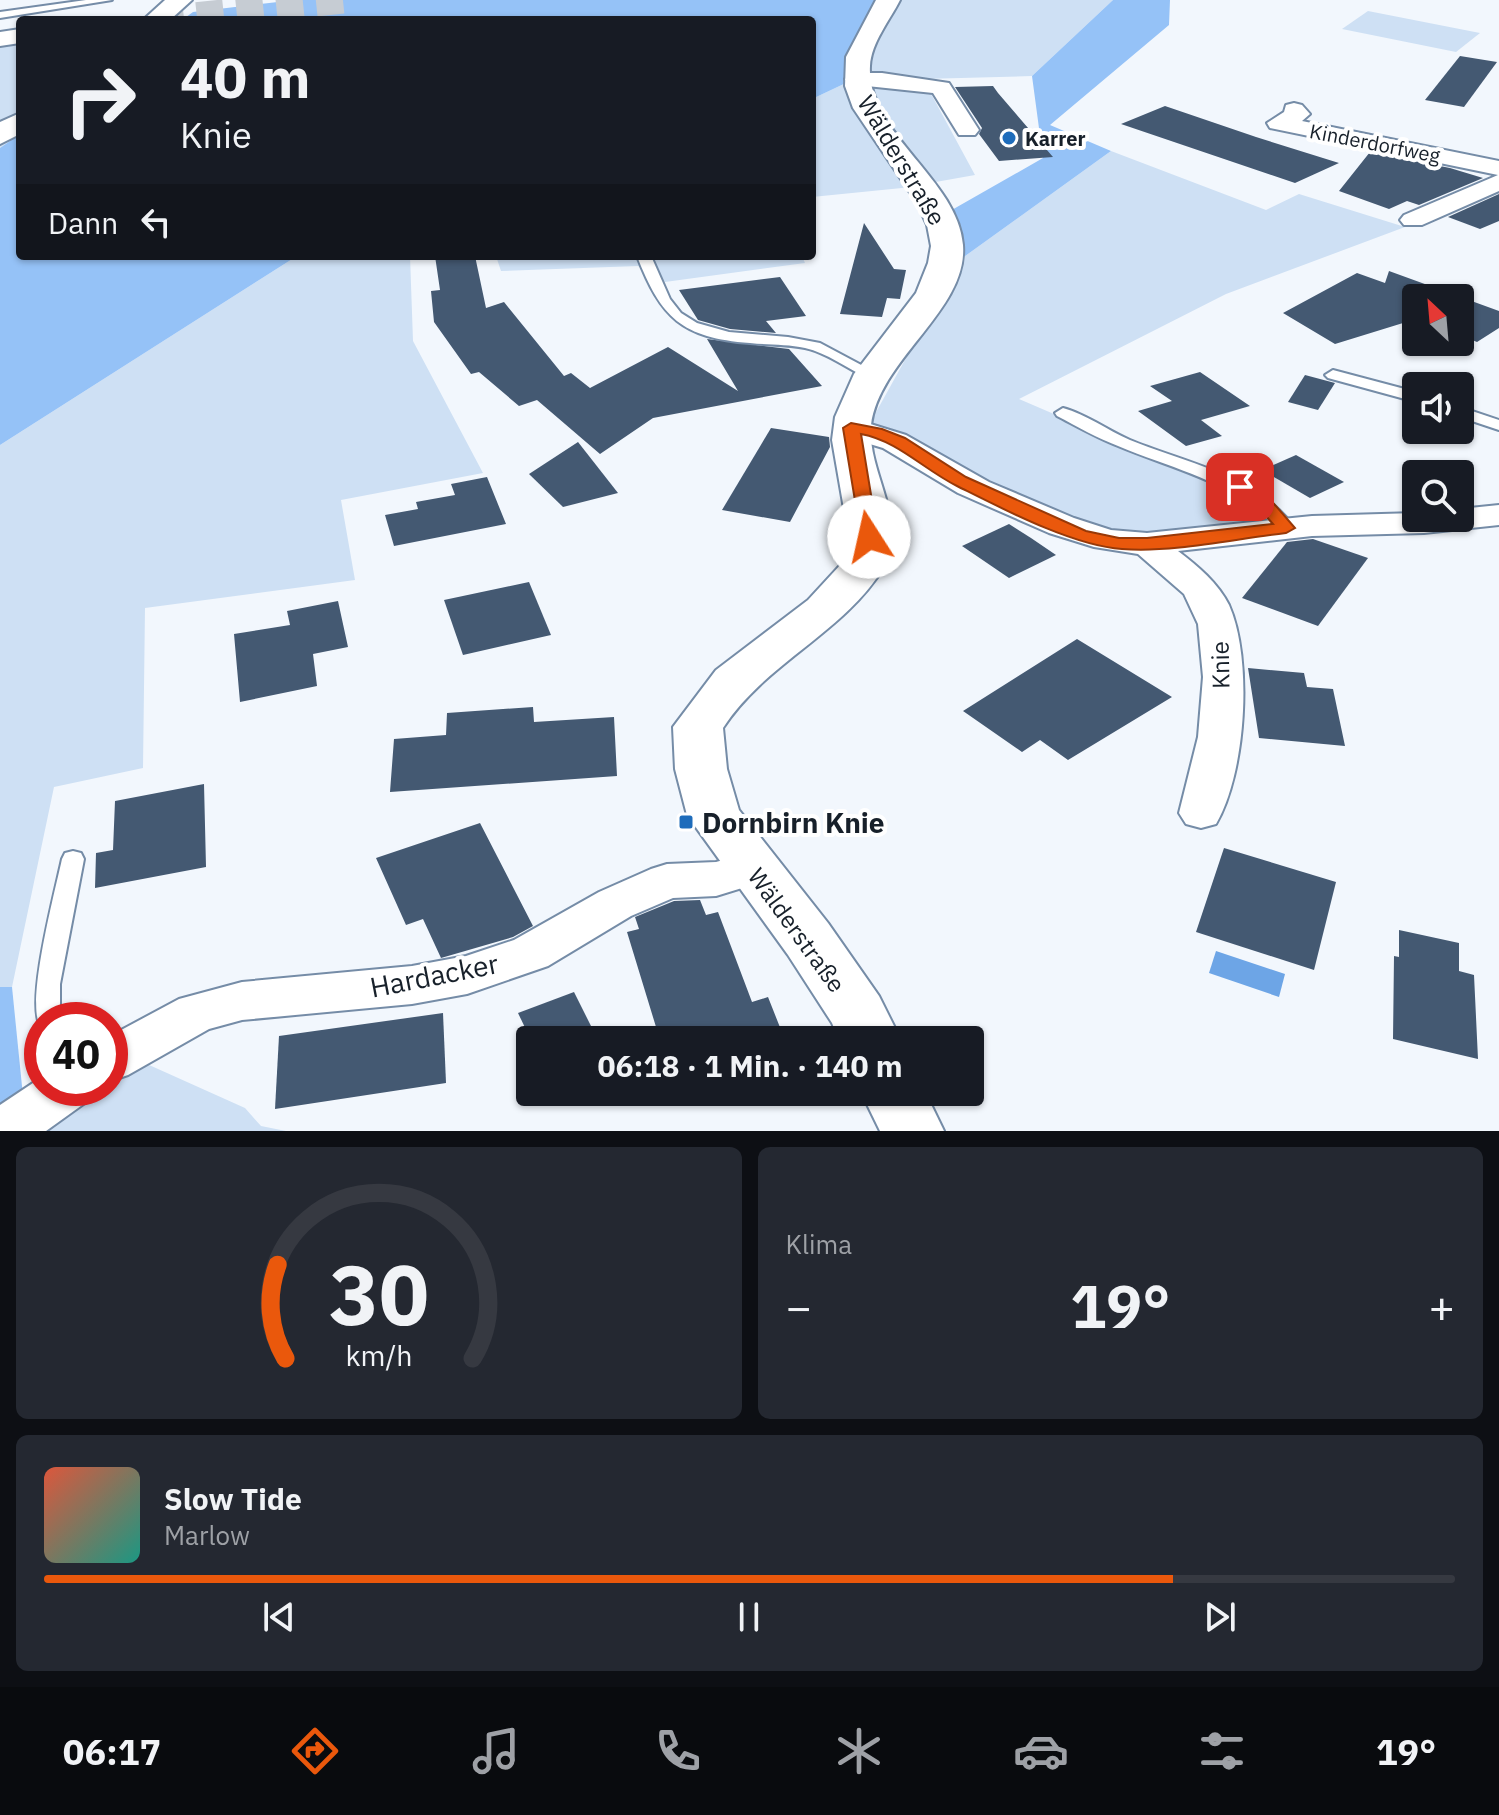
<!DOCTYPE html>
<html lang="de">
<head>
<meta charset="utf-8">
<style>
	:root { --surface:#171b24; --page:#242831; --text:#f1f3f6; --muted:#9ea1a6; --line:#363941; --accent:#ea580c }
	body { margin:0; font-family:"IBM Plex Sans",sans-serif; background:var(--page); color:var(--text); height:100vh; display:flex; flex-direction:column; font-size:30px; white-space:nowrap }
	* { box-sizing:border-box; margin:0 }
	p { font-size:26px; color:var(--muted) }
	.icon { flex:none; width:44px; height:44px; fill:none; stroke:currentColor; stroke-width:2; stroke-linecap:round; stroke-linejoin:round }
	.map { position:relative; height:1131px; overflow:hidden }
	.side { display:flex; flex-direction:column; gap:16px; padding:16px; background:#0d0f14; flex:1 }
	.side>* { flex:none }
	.top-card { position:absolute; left:16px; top:16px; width:800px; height:244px; border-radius:8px; box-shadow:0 2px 6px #0004; background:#171b24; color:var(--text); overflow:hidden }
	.needle { width:52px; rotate:334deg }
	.tools { position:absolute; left:1402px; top:284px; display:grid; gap:16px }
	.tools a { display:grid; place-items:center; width:72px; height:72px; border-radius:8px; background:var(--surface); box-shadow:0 2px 6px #0004; font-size:40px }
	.speed { position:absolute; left:24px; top:1002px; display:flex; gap:16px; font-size:40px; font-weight:700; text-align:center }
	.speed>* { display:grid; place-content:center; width:104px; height:104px; border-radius:50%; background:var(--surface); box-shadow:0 2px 6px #0004; line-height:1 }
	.speed .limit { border:12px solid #d22; background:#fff; color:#111 }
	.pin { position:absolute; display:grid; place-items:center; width:68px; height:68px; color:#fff; margin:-34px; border-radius:16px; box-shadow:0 4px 12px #0006 }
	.me { position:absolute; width:88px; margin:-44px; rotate:350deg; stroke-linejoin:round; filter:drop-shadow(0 0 6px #0008) }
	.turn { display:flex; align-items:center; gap:28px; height:168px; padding:0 32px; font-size:36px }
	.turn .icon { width:104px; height:104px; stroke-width:2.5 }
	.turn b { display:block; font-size:56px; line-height:68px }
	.then { display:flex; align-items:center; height:76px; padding:0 32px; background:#0003; gap:16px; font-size:30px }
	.big { font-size:60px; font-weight:700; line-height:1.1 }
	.side .card { flex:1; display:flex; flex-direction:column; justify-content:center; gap:12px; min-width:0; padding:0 28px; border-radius:12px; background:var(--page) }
	.side .dial { align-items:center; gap:0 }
	.dial svg { height:208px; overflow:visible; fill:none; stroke:var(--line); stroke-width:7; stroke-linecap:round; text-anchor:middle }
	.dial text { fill:var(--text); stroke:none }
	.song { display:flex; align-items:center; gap:24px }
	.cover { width:96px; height:96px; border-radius:12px; background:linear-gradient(135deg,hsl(10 70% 55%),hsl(170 70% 35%)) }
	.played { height:8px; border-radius:4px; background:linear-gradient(90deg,var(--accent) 80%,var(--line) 80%) }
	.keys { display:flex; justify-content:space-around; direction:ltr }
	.heat { display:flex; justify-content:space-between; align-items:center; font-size:44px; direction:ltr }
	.side .tiles { flex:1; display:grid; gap:16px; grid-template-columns:1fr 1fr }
	.card:last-child { grid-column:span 2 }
	.trip { position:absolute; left:516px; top:1026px; width:468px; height:80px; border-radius:8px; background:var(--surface); box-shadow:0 2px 6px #0004; font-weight:700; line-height:80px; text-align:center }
	.tab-bar { display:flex; height:128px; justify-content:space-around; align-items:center; background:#090b0e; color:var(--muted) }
	.tab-bar .icon { width:56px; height:56px }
	.tab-bar .on { color:var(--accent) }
	.tab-bar b { font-size:36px; color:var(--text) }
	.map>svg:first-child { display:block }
</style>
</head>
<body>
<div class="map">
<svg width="1499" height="1131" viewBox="0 0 1499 1131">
	<rect width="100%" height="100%" fill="#f2f7fd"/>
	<!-- green -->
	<g fill="#cee0f4">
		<polygon points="878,0 1113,0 1032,76 923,79 975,175 902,188 812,197 812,99 848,82"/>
		<polygon points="1368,11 1480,33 1456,52 1342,29"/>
		<polygon points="20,32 20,134 0,148 0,34"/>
		<polygon points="1111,151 1266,210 1299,194 1405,227 1226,294 1019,399 1247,497 1263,518 1235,525 1167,536 1102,533 932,455 870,423 961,259"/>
		<polygon points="297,256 410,256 413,341 483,473 341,500 355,580 145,608 143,768 54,787 12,987 0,987 0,445"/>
		<polygon points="496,256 802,256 805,263 665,282 638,266 501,271"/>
		<polygon points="138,1060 245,1108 261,1126 286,1131 30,1131 94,1088 110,1088 110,1078"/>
	</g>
	<!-- forest -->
	<g fill="#95c2f7">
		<polygon points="295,0 878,0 848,82 812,99 812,20 182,20 193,12"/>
		<polygon points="1113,0 1170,0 1169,25 1050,125 1111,151 961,259 950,211 1043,158 1032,76"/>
		<polygon points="20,134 20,256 297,256 0,445 0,148"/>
		<polygon points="0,987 12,987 23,1096 0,1113"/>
	</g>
	<!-- water -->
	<polygon fill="#6da5e6" points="1216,951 1285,974 1279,997 1209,973"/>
	<!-- building -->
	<g fill="#445972">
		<polygon points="1460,56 1497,62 1464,107 1425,100"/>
		<polygon points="993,86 998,93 1053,157 999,161 979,134 982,128 955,87"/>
		<polygon points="1165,106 1256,137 1339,163 1295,183 1121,124"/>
		<polygon points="1370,152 1450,168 1483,178 1419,205 1407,201 1389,209 1339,191"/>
		<polygon points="1499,194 1499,221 1480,229 1448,217"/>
		<polygon points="864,223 894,269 906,270 900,299 887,298 882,317 840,314"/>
		<polygon points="435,256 475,256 486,308 504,302 564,376 571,373 590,388 668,347 738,391 707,339 789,349 822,386 653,418 600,454 537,400 519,406 479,372 471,374 434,322 431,291 440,290"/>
		<polygon points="1389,271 1499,311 1499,328 1477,342 1460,335 1460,298 1416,298 1416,319 1335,344 1283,313 1357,273 1385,283"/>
		<polygon points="780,277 806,316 766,321 776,333 730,329 698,320 679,290"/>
		<polygon points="1200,372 1250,406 1201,420 1222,436 1186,446 1138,411 1172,401 1150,386"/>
		<polygon points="1305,375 1335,383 1318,410 1288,402"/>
		<polygon points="771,428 829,437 830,447 790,522 722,510"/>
		<polygon points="578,442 618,493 563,507 529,474"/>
		<polygon points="1296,455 1344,482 1310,498 1262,470"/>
		<polygon points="487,477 506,524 394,546 385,515 418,509 416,502 455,495 451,484"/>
		<polygon points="1009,524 1031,538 1056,555 1009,578 962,546"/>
		<polygon points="1313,539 1368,558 1318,626 1242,598 1287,542"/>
		<polygon points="529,582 551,635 463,655 444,600"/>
		<polygon points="338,601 348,647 313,654 317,686 240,702 234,634 290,625 287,611"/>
		<polygon points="1077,639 1172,697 1068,760 1040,740 1022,752 963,711"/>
		<polygon points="1248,668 1304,673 1307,687 1333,689 1345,746 1259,738"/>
		<polygon points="533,707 534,722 614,717 617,776 390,792 394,739 446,735 447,713"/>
		<polygon points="204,784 206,867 95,888 96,853 113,850 115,801"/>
		<polygon points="480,823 533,926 513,937 441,958 423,919 406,925 376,858"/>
		<polygon points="1224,848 1336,882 1314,970 1196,932"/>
		<polygon points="700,900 706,915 718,912 752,1002 768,997 785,1040 660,1040 627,932 639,929 635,917 674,901"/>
		<polygon points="1399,930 1459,943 1459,971 1474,975 1478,1059 1393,1039 1394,956 1399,957"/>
		<polygon points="574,992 594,1032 573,1040 531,1040 518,1013"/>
		<polygon points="443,1013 446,1083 275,1109 279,1036"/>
	</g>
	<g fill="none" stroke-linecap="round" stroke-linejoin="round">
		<!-- primary-tunnel -->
		<polyline stroke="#c6ccd3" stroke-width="27" stroke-dasharray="27 13" stroke-linecap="butt" points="157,20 344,0"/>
		<defs>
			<g id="lane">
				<polygon points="86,0 112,0 0,18 0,12"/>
				<path d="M637 256H651L670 299 681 313 697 323 729 332 788 337 820 343 880 375 872 380 867 378C847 368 827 353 805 348 787 344 768 345 750 343 682 338 661 318 637 256Z"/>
				<polygon points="1333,370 1416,392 1416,402 1328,378 1325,375"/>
				<polygon points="1460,407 1499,420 1499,430 1460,417"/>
				<path d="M1063 408C1086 414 1107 430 1130 440 1188 464 1255 474 1295 528L1292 532H1280C1233 480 1180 472 1118 446 1097 438 1078 427 1057 416L1055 413Z"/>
				<path d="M73 851 81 853 84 859 60 984V1020H42V1028C23 1011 56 888 62 859L65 853Z"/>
			</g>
			<g id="street">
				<polygon points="856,73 882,73 949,83 979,130 975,135 959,135 933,93 848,84 845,79"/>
				<polygon points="1294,103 1302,105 1310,114 1302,121 1499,161 1499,191 1422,225 1404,225 1400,220 1404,215 1498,175 1270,128 1267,123 1284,112 1286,105"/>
				<path d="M851 418 906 435 989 482 1074 518 1111 530 1147 533 1312 516 1416 513V518H1460V509L1499 505V525L1424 533 1312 536 1178 551C1198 566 1218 583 1229 605 1253 659 1246 773 1216 824L1201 828 1186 824 1179 813 1198 737 1203 677 1198 624 1184 594 1138 554 1094 547 1049 533 958 493 883 448 840 435 835 428 840 421Z"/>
				<polygon points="752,852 768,856 774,868 768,880 716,896 673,898 631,916 548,966 467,994 412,1004 242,1020 209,1029 128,1075 110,1081 110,1036 179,999 242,982 412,966 466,956 514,940 599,892 651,869 667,864 716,862"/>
				<polygon points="42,1077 42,1088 93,1088 85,1103 46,1131 0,1131 0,1105"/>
			</g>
			<g id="secondary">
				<polygon points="165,0 192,0 170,20 143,20"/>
				<path d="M876 0H900C890 20 871 43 870 66 866 133 958 179 963 245 968 310 880 358 871 425 866 470 910 524 884 567 843 634 766 662 723 728L727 769 739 810 828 923 879 996 901 1040H839L832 1023 788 955 687 815 675 769 673 727 716 670 808 600 843 562 848 532 832 440 835 417 854 374 916 293 928 263 931 246 927 225 917 203 853 108 845 86 846 57Z"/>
				<polygon points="20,113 20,134 0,144 0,122"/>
				<polygon points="861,1092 925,1092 944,1131 880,1131"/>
			</g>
			<polygon id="primary" points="20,29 20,43 0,46 0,32"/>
		</defs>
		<!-- lane casing -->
		<use href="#lane" stroke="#758ca7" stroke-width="4"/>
		<!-- street casing -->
		<use href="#street" stroke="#758ca7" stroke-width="4"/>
		<!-- secondary casing -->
		<use href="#secondary" stroke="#758ca7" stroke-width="4"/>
		<!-- primary casing -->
		<use href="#primary" stroke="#758ca7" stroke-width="4"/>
		<!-- lane -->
		<use href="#lane" fill="#fff" fill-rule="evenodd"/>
		<!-- street -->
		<use href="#street" fill="#fff" fill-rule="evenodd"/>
		<!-- secondary -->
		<use href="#secondary" fill="#fff" fill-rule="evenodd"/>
		<!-- primary -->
		<use href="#primary" fill="#fff" fill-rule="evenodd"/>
	</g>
	<!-- route -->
	<path fill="#ea580c" stroke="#983908" stroke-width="2" d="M851 423 882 429 905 438 966 477 1086 531 1119 538H1147L1273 524 1257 506 1234 491 1232 487 1240 482 1269 498 1295 528 1286 533C1234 539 1173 553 1122 549 1073 546 1001 508 957 486 923 469 898 441 861 434L878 537 869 543 861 537 843 428Z"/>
	<!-- markers -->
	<g fill="#1e6cbb" stroke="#fff" stroke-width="3">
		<circle cx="1009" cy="138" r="8"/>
		<rect x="678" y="814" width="16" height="16" rx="4"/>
	</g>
	<g text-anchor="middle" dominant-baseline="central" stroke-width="8" stroke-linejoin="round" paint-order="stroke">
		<!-- far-poi labels -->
		<g font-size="20" font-weight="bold" fill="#17202a" stroke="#fff" text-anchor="start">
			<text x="1025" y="138">Karrer</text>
		</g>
		<!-- far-street labels -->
		<g font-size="20" fill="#17202a" stroke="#fff">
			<text transform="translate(1375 143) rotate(11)">Kinderdorfweg</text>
		</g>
		<!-- street labels -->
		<g font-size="24" fill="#17202a" stroke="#fff">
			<text transform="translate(902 160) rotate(59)">Wälderstraße</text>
			<text transform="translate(1220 665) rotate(-91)">Knie</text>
			<text transform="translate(797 930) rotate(54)">Wälderstraße</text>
		</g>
		<!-- near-poi labels -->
		<g font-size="28" font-weight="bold" fill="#17202a" stroke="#fff" text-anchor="start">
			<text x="702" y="822">Dornbirn Knie</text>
		</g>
		<!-- near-street labels -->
		<g font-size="28" fill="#17202a" stroke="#fff">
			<text transform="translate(434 975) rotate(-11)">Hardacker</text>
		</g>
	</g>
</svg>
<div class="tools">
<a><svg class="needle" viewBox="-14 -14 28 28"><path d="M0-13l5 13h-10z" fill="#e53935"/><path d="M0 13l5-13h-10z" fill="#9ea1a6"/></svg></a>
<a><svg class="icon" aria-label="sound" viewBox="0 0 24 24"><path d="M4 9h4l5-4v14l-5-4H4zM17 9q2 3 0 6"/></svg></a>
<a><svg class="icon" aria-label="search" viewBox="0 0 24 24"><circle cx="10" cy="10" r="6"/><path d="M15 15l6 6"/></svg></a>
</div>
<div class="speed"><div class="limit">40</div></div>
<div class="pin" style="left:1240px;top:487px;background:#d93025"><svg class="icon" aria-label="arrive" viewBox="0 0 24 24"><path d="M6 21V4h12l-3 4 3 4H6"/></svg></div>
<svg class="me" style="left:869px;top:537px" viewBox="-20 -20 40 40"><circle r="19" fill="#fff"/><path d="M0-13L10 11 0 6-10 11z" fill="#ea580c"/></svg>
<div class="trip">06:18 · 1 Min. · 140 m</div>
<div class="top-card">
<div class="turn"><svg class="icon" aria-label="right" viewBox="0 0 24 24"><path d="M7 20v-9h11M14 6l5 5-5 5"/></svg><div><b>40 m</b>Knie</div></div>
<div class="then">Dann<svg class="icon" aria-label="left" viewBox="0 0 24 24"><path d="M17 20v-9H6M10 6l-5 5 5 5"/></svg></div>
</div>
</div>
<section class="side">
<div class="tiles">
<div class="card dial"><svg viewBox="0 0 100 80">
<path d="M14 69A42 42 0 1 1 86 69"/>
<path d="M14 69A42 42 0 0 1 11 33" stroke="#ea580c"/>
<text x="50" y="56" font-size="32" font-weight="700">30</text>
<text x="50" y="72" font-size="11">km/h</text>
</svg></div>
<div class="card"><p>Klima</p>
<div class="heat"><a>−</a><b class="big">19°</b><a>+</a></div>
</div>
<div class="card">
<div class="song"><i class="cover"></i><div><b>Slow Tide</b><p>Marlow</p></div></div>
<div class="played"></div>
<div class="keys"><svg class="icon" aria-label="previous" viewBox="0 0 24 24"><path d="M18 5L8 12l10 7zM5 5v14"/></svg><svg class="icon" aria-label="pause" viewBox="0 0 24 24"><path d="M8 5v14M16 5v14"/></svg><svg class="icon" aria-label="next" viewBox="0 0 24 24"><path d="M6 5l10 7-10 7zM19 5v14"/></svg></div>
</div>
</div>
</section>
<nav class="tab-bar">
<b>06:17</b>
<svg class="icon on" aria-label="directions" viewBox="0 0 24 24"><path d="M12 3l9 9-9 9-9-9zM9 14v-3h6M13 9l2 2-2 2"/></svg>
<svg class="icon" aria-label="music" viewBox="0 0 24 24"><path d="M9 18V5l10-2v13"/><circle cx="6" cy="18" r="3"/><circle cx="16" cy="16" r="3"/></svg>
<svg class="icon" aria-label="phone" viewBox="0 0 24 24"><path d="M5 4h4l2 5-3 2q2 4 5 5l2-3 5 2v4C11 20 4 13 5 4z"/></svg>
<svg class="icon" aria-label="climate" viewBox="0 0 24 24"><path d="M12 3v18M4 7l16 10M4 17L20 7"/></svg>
<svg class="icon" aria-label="car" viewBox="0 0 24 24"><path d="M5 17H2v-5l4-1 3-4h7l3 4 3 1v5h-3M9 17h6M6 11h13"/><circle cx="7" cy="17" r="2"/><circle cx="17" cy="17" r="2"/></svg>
<svg class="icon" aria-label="filters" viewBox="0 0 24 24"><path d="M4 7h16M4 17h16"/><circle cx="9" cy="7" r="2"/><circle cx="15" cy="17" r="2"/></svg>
<b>19°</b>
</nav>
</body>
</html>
